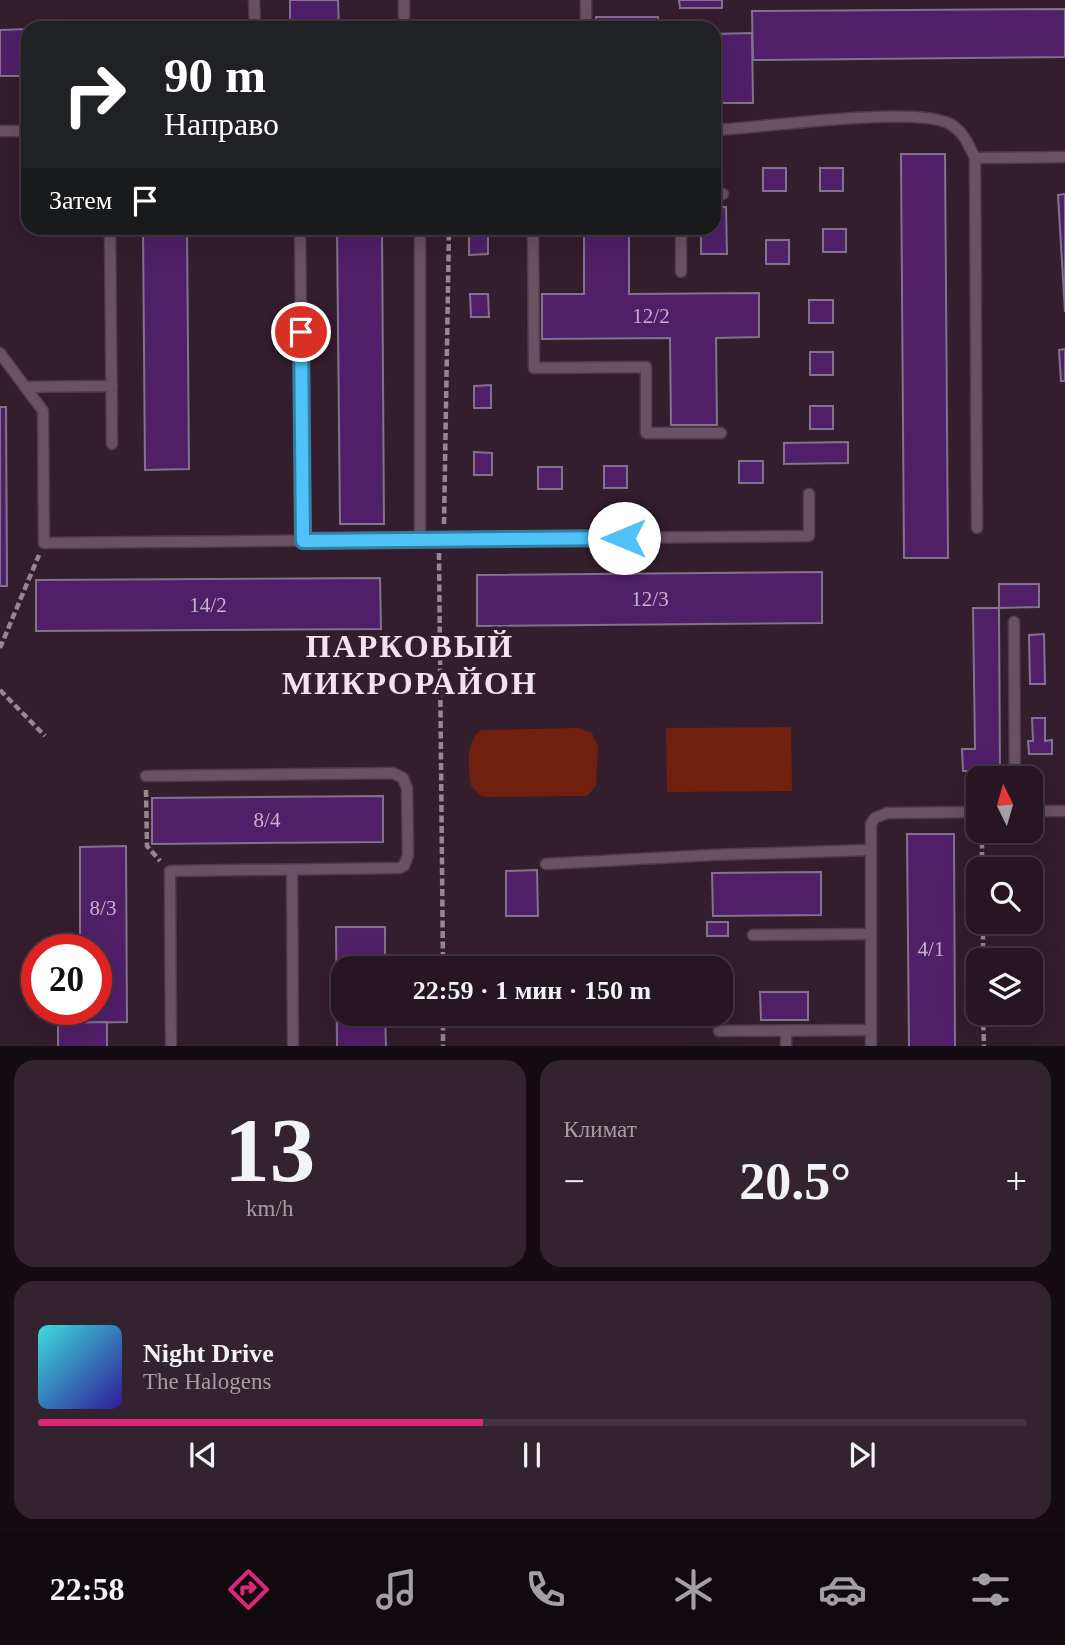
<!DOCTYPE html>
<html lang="ru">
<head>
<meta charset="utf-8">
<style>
	:root { --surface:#271622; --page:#33232f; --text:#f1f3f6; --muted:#a49fa5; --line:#433540; --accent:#db2777 }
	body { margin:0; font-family:Georgia,serif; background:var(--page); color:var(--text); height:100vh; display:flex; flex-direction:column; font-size:26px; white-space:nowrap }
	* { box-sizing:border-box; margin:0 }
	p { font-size:23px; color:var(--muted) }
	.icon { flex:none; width:38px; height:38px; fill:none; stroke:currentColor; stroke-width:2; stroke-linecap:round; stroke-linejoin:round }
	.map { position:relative; height:1046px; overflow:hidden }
	.side { display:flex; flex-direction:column; gap:14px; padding:14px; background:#150c13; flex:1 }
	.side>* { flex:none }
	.hud { position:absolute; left:21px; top:21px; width:700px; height:214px; border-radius:21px; box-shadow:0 7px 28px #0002,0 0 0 2px var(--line); background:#202124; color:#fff; overflow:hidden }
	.needle { width:46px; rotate:355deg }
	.tools { position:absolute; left:966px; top:766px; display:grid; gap:14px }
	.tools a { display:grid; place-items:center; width:77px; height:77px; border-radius:14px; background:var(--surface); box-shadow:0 7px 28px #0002,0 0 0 2px var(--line); font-size:35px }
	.speed { position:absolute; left:21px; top:934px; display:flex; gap:14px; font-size:35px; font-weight:700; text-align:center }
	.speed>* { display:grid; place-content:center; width:91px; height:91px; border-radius:50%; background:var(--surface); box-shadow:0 7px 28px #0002,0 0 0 2px var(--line); line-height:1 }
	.speed .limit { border:10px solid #d22; background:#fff; color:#111 }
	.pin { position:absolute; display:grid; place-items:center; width:60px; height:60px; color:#fff; margin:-30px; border:4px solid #fff; border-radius:50%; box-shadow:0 2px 7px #0007 }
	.me { position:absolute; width:77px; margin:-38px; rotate:270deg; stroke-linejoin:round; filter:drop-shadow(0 0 5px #0008) }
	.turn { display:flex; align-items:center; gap:24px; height:147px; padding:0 28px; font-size:32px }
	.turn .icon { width:91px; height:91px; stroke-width:2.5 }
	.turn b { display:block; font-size:49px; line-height:60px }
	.then { display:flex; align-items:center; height:66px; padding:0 28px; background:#0003; gap:14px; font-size:26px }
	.big { font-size:52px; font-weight:600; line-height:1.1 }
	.side .tile { flex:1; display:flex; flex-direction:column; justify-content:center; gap:10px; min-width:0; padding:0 24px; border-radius:21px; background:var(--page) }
	.side .dial { align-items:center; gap:0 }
	.dial b { font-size:91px; line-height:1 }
	.song { display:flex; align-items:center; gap:21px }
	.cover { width:84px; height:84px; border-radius:10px; background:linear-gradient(135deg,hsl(180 70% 55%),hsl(250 70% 35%)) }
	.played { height:7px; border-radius:4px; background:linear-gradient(90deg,var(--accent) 45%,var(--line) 45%) }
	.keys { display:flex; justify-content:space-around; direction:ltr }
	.heat { display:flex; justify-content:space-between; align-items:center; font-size:38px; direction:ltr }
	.side .tiles { flex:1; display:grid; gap:14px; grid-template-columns:1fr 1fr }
	.tile:last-child { grid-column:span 2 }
	.trip { position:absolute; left:331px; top:956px; width:402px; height:70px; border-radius:21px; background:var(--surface); box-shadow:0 7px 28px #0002,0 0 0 2px var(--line); font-weight:600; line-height:70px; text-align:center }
	.menu { display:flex; height:112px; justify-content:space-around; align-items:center; background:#10090e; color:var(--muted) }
	.menu .icon { width:49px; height:49px }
	.menu .selected { color:var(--accent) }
	.menu b { font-size:32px; color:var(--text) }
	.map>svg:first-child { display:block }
</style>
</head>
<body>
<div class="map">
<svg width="1065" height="1047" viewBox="0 0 1065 1047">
	<rect width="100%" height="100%" fill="#341d2d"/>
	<!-- green -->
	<g fill="#711f0e">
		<polygon points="791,727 792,791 667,792 666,728"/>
		<path d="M579 728 592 733 598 746 596 786 587 796 488 797 481 796 471 786C468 769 465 741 481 730Z"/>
	</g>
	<!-- building -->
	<g fill="#4f1f68" stroke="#82728d" stroke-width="2">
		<polygon points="290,0 338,0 339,28 290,28"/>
		<polygon points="679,0 722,0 722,8 680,8"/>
		<polygon points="1065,9 1065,57 753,60 752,11"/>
		<rect x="596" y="17" width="62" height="11"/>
		<polygon points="535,26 535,28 449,28 449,27"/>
		<polygon points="28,29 28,76 0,76 0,30"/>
		<polygon points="752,33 753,103 714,103 714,34"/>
		<polygon points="901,154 945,154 948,558 904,558"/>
		<rect x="763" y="168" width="23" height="23"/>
		<rect x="820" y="168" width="23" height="23"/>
		<polygon points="1065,194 1065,312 1058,195"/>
		<polygon points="714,207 726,207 727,254 701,254 701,228 714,228"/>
		<polygon points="143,228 187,228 189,469 145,470"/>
		<polygon points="337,228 382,228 384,524 340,524"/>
		<polygon points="584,228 629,228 629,294 759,293 759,337 716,338 717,425 671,425 670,338 542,339 542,294 584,294"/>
		<rect x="823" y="229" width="23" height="23"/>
		<polygon points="469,231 488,231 488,254 469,255"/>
		<rect x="766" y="240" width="23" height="24"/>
		<polygon points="470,294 488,294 489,317 471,317"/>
		<rect x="809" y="300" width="24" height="23"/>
		<polygon points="1065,349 1065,381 1061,381 1059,350"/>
		<rect x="810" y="352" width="23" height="23"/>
		<polygon points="491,385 491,408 474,408 474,386"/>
		<rect x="810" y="406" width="23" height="23"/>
		<polygon points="0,407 6,407 7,586 0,586"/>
		<polygon points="848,442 848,463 784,464 784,443"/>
		<polygon points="474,452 492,453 492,475 474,475"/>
		<rect x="739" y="461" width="24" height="22"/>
		<rect x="604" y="466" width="23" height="22"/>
		<rect x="538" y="467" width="24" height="22"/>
		<polygon points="822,572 822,623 477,626 477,575"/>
		<polygon points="380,578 381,629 36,631 36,580"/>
		<polygon points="999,584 1039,584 1039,607 999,608"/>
		<polygon points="973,608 999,608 1000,776 975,776 975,771 963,771 962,749 975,749"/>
		<polygon points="1044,634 1045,684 1030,684 1029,635"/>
		<polygon points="1032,718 1045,718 1045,741 1052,740 1052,754 1029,754 1028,741 1033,741"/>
		<polygon points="383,796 383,842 152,844 152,798"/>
		<polygon points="907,834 954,834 955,1047 909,1047"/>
		<polygon points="126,846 127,1022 81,1023 81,1010 96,1010 96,950 80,950 80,847"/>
		<polygon points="537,870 538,916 506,916 506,871"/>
		<polygon points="821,872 821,915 713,916 712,873"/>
		<rect x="707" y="922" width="21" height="14"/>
		<polygon points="336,927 385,927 385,968 343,968 343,1013 385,1013 386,1047 337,1047"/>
		<polygon points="760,992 808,992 808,1020 761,1020"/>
		<polygon points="107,1022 107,1047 58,1047 58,1023"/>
	</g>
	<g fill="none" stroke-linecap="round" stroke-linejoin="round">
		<defs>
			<g id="service">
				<polyline points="254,0 255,28"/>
				<polyline points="404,0 404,28"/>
				<polyline points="586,0 586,28"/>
				<path d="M714 130C762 128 915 105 950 124 964 132 968 144 975 158L977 528"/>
				<polyline points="0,131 28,131"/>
				<polyline points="975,158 1065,157"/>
				<polyline points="714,194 723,194"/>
				<polyline points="110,228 112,444"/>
				<polyline points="300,228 303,541"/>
				<polyline points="420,228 420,540"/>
				<polyline points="533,228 534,368 646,367 646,433 721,433"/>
				<polyline points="681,228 681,272"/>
				<polyline points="0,353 43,411 44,543 809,536 809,494"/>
				<polyline points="25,387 112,386"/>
				<polyline points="1014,622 1015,779"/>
				<polyline points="146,776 393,773 403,778 407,788 408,855 404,866 399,868 170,871 171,1047"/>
				<polyline points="1031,811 1065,811"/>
				<polyline points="546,864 712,855 870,850"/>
				<polyline points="292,871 293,1047"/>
				<polyline points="753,935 870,934"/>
				<polyline points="719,1031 871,1030"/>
				<polyline points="786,1031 786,1047"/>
				<polyline points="871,1047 871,824 875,818 887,813 978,812"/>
			</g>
		</defs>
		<!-- service casing -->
		<use href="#service" stroke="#4f3c49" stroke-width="13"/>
		<!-- path -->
		<g stroke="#9a8693" stroke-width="4.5" stroke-dasharray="7 3.5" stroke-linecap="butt">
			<polyline points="444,524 449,228"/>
			<polyline points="439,553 443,968"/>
			<polyline points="0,648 39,555"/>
			<polyline points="0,690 45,736"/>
			<polyline points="146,790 147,846 160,861"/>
			<polyline points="982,831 982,870"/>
			<polyline points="983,922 983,961"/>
			<polyline points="443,1013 443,1047"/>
			<polyline points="983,1013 984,1047"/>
		</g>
		<!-- service -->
		<use href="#service" stroke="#6b5163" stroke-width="10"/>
	</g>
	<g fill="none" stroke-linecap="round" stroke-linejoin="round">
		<defs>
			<polyline id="route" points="301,332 303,541 624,538"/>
		</defs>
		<!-- route casing -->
		<use href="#route" stroke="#337fa1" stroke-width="18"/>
		<!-- route -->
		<use href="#route" stroke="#4fc3f7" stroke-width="12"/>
	</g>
	<g text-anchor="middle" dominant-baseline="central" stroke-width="7" stroke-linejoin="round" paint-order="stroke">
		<!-- number labels -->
		<g font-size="21" fill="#c9b1cb">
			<text x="651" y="316">12/2</text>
			<text x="650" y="599">12/3</text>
			<text x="208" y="605">14/2</text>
			<text x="267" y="820">8/4</text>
			<text x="103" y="908">8/3</text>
			<text x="931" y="949">4/1</text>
		</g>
		<!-- district labels -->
		<g font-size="32" font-weight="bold" letter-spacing="2" fill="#f2e2ec" stroke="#341d2d">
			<text x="410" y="646">ПАРКОВЫЙ<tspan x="410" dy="37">МИКРОРАЙОН</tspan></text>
		</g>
	</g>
</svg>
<div class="tools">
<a><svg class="needle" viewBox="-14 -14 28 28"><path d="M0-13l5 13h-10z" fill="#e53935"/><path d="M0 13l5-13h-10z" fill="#a49fa5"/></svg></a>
<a><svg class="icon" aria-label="search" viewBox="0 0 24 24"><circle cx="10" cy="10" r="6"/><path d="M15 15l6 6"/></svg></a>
<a><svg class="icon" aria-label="layers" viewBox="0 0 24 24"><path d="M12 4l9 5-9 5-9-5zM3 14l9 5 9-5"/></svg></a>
</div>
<div class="speed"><div class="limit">20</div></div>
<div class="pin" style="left:301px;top:332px;background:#d93025"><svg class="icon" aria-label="arrive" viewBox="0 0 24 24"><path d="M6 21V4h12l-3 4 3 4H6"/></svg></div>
<svg class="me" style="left:624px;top:538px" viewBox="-20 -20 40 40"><circle r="19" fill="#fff"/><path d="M0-13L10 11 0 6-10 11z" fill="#4fc3f7"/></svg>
<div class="trip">22:59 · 1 мин · 150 m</div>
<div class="hud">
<div class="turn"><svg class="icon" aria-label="right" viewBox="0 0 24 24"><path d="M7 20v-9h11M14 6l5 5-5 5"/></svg><div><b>90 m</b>Направо</div></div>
<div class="then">Затем<svg class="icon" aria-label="arrive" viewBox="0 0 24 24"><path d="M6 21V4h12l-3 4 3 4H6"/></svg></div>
</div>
</div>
<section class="side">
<div class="tiles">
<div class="tile dial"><b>13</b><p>km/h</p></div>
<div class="tile"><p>Климат</p>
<div class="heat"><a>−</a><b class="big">20.5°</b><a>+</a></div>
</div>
<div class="tile">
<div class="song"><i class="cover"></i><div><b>Night Drive</b><p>The Halogens</p></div></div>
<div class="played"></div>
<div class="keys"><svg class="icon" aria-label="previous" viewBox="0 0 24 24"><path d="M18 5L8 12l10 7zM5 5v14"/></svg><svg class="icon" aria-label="pause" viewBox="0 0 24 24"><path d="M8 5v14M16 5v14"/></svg><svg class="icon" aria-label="next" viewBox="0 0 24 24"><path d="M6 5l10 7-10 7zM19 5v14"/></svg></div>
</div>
</div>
</section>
<nav class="menu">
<b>22:58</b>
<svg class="icon selected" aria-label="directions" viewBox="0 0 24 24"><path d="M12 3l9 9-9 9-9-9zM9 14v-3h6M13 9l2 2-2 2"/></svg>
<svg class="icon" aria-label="music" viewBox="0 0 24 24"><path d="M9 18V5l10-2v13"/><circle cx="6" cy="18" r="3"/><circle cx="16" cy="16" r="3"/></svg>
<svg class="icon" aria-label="phone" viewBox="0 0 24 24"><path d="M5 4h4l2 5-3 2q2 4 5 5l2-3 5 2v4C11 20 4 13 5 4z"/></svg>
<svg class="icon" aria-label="climate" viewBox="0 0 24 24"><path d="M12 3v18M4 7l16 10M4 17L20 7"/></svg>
<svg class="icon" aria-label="car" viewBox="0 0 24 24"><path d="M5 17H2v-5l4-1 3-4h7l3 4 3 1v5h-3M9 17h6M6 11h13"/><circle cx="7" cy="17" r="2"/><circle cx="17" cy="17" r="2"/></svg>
<svg class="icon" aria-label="filters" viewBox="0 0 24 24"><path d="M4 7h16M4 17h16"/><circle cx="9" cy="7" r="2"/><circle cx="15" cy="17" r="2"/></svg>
</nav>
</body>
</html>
